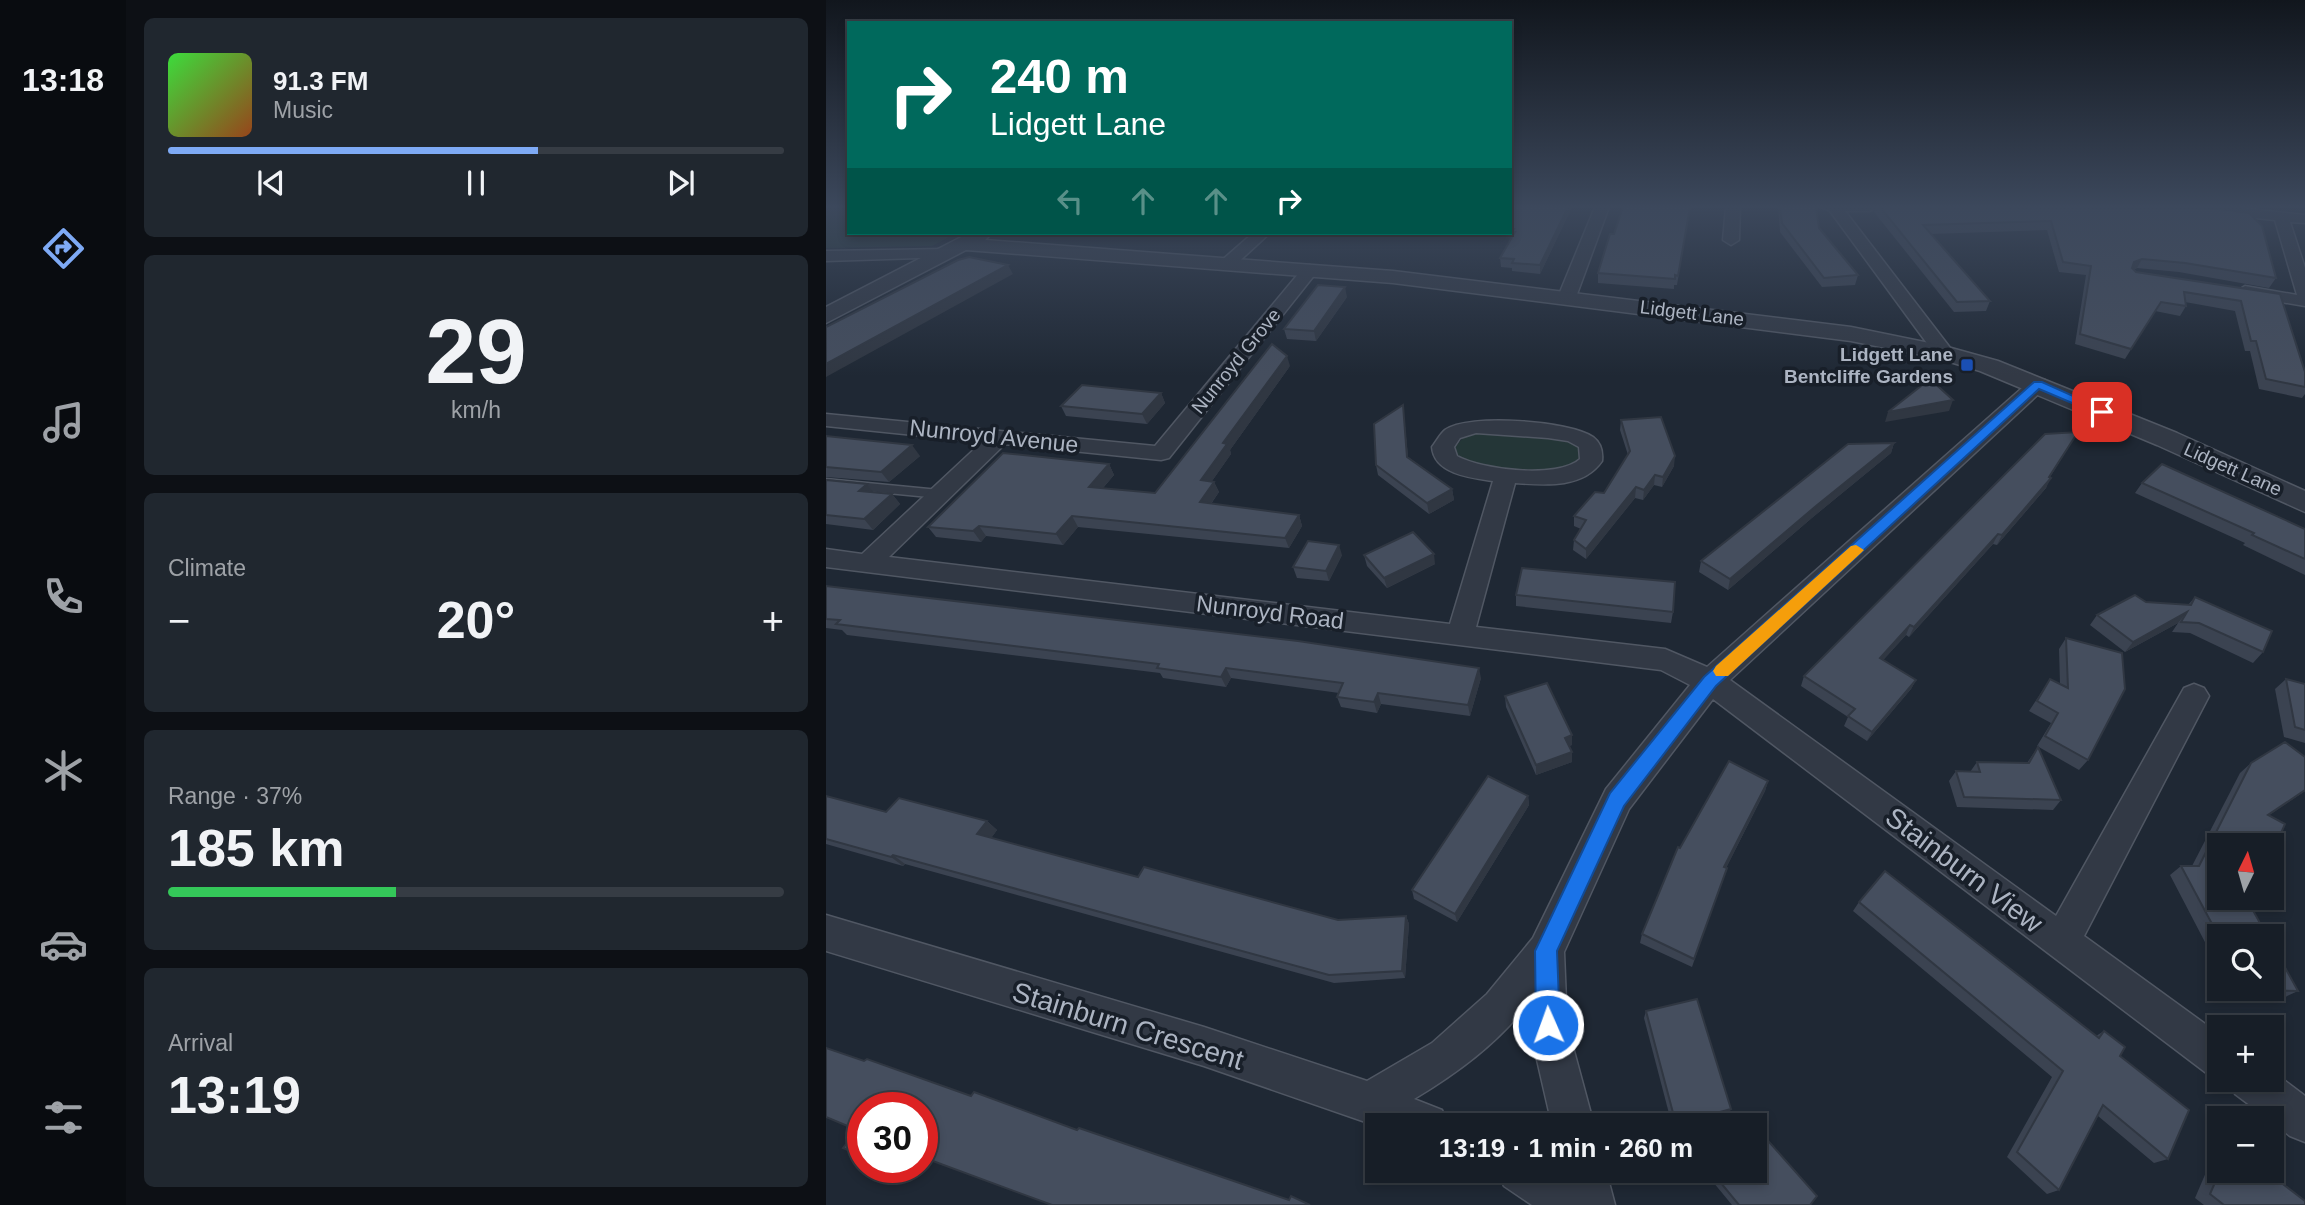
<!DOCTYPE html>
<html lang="en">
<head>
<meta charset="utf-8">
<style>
	:root { --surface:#171e27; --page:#20272f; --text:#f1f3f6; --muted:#9ea2a7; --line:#363c44; --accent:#7eaaf5 }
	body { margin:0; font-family:Helvetica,sans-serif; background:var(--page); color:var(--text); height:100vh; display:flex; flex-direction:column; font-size:26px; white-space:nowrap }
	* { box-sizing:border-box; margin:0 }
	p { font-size:23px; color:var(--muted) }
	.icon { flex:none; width:38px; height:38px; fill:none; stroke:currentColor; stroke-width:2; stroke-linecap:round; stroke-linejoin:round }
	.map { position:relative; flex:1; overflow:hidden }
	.sheet { display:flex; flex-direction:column; gap:18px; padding:18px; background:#0d1015; width:700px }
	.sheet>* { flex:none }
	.top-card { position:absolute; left:21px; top:21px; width:665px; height:214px; border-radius:0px; box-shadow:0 4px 10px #0003,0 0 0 2px var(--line); background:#00695c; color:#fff; overflow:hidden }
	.needle { width:46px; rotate:5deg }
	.tools { position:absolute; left:1381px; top:833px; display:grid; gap:14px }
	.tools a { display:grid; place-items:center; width:77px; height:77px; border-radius:0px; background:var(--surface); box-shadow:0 4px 10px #0003,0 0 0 2px var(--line); font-size:35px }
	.speed { position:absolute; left:21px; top:1092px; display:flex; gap:14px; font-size:35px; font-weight:700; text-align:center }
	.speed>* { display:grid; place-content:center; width:91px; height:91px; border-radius:50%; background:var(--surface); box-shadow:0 4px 10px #0003,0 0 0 2px var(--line); line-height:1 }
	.speed .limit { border:10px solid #d22; background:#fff; color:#111 }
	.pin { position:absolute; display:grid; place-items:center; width:60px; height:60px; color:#fff; margin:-30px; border-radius:14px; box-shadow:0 4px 10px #0006 }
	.me { position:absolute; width:77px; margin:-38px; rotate:358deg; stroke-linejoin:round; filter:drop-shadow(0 0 5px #0008) }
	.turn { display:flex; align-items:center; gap:24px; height:147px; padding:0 28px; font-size:32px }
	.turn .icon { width:91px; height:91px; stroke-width:2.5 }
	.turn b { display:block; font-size:49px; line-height:60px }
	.lanes { display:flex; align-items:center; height:66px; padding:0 28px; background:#0003; justify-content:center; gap:35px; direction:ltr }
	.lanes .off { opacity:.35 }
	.big { font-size:52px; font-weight:800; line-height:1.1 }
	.sheet .tile { flex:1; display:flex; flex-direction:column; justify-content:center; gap:10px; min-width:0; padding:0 24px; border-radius:10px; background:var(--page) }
	.sheet .dial { align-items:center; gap:0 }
	.dial b { font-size:91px; line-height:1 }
	.song { display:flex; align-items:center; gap:21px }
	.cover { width:84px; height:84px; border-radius:10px; background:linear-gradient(135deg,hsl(120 70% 55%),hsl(20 70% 35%)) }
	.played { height:7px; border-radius:4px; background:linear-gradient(90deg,var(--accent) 60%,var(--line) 60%) }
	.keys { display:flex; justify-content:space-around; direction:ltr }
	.heat { display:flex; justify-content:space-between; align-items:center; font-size:38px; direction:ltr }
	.charge { height:10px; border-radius:5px; background:linear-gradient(90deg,#34c759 37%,var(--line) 0) }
	.trip { position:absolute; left:539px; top:1113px; width:402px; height:70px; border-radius:0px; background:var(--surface); box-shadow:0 4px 10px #0003,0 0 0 2px var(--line); font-weight:800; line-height:70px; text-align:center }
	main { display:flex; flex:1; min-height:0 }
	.menu { display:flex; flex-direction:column; width:126px; justify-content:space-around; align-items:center; background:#090c10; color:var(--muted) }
	.menu .icon { width:49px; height:49px }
	.menu .active { color:var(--accent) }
	.menu b { font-size:32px; color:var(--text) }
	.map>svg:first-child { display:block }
</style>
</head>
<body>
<main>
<nav class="menu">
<b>13:18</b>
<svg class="icon active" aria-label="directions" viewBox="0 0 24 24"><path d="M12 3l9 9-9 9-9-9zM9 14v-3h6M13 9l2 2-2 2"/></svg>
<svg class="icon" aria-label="music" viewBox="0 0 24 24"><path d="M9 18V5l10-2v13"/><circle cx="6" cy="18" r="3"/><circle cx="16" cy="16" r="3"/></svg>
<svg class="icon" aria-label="phone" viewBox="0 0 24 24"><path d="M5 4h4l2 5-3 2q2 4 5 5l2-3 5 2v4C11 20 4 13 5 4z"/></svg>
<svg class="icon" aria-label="climate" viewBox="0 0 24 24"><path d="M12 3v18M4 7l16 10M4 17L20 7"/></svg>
<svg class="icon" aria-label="car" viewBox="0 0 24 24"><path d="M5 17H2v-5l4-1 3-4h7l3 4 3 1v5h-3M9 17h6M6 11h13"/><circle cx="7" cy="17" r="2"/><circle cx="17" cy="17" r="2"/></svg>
<svg class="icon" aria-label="filters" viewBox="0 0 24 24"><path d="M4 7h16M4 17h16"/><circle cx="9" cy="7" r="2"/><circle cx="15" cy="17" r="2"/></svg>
</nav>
<section class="sheet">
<div class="tile">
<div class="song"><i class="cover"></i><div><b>91.3 FM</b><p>Music</p></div></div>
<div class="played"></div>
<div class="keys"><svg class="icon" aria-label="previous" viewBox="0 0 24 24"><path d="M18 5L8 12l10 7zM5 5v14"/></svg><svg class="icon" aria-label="pause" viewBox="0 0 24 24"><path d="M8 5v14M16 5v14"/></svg><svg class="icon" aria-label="next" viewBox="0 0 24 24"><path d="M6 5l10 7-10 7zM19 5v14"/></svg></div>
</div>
<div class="tile dial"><b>29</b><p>km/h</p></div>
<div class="tile"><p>Climate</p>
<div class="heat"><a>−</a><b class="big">20°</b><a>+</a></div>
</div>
<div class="tile"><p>Range · 37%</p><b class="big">185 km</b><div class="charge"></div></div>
<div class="tile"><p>Arrival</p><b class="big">13:19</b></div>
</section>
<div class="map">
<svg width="1479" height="1205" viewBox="0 0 1479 1205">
	<rect width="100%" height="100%" fill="#1f2834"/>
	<!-- green -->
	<g fill="#243637">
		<polygon points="7,207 23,207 23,233 131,233 106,246 0,248 0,212"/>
		<path d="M652 433 744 441 755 449 757 454 753 465C721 473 661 472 632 458L629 447 637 438Z"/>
	</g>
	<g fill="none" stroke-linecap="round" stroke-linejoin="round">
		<defs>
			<polygon id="service" points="0,479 113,490 119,494 113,498 0,487"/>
			<g id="minor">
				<polygon points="769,207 783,207 750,297 741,302 735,301 732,297"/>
				<polygon points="900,207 914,207 913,240 905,245 897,240"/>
				<polygon points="995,207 1051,207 1044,211 1019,211 1125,349 1127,353 1125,357 1111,357 1004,211"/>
				<polygon points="1353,207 1406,207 1479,215 1479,223 1464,222 1479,268 1479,306 1419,296 1411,291 1419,286 1471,295 1449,220 1360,211"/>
				<polygon points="427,233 444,233 407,267 395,267 393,264 395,261"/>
				<polygon points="118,249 124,251 126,254 124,257 0,261 0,251"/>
				<path d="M484 265 492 270 490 273 343 458 335 460 179 444 63 557 624 624 667 481C645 478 608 474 606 447 610 442 614 434 619 430 642 413 744 421 767 437 775 443 777 452 776 461 757 489 718 485 689 483L650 627 839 649 881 667 1205 380H1219L1222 384 1219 388 904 680 1230 916 1358 688 1368 684 1378 688 1383 696 1258 936 1393 1034V1078L1379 1072 887 699 803 809 738 952 741 1025 768 1125H726L703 1025 702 1004C671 1044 631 1073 588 1099L616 1110 622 1125 551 1126 378 1066 0 951V915L378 1027 541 1081 606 1043 661 994 707 938 780 789 864 685 835 670 0 567V549L36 554 156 442 0 426V414L329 446 478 267ZM650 433 722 438 742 441 753 447 754 459C732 479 656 470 631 456L628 447 634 438Z"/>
				<polygon points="1446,1071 1479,1096 1479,1142 1464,1136 1446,1122 1446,1118 1441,1118 1409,1094 1403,1080 1446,1080"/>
				<polygon points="671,1171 732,1171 737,1174 736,1171 780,1171 789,1205 706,1205 678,1186"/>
			</g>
			<polygon id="tertiary" points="143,233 166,233 159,240 567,271 1025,327 1118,346 1172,361 1351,433 1479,491 1479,512 1331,445 1154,371 1114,359 1025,341 567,283 140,250 0,323 0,307"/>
		</defs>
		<!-- service casing -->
		<use href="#service" stroke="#505763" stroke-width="3"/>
		<!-- minor casing -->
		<use href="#minor" stroke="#505763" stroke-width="3"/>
		<!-- tertiary casing -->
		<use href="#tertiary" stroke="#505763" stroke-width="3"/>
		<!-- service -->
		<use href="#service" fill="#323945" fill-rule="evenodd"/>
		<!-- minor -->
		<use href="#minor" fill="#323945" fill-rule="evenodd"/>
		<!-- tertiary -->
		<use href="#tertiary" fill="#323945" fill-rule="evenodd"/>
	</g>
	<!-- wall -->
	<g fill="#3b4351">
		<polygon points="684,207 746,207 714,274 686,271 686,268 675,267 674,258 686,237 642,233 684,233"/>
		<polygon points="864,207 851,285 848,285 848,289 772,283 772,273"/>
		<polygon points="952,207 990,207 993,228 1032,275 1029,285 996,287 954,232"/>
		<polygon points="1049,207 1386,208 1450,278 1443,288 1353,272 1311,268 1307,270 1310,272 1454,294 1479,372 1479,394 1476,398 1433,389 1424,351 1419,351 1409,311 1359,302 1360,306 1354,316 1329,311 1299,359 1249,344 1260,275 1233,272 1221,230 1104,234 1164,301 1160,311 1128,312 1048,212"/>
		<polygon points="521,297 490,341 461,339 458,329"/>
		<polygon points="464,366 404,450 405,454 386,481 388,482 393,492 385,504 473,515 476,526 463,548 252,527 237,545 160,536 155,542 110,537 102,527 283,464 288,475 277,488 329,493"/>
		<polygon points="335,393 339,403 321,424 240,416 235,406"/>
		<polygon points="578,416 582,457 626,489 628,500 603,514 552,475 550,465"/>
		<polygon points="795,420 848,466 836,487 828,485 817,500 809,498 760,559 747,550 748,540 755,529 748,526 748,516 778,493 802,455 794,430"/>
		<polygon points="1252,432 1224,477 1220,488 1171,545 1167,544 1083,637 1080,635 1057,660 1090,680 1085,689 1041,741 1018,726 1022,717 975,686 978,676"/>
		<polygon points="0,436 94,456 63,482 0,477"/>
		<polygon points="1068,443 1065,453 987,517 902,590 873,572 875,561"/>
		<polygon points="0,480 41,484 47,492 66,494 74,504 47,530 0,524"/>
		<polygon points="1316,483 1479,529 1479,575 1417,545 1419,543 1309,493"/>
		<polygon points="516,555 503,581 471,578 467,567"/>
		<polygon points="538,555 609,564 561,588 541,566"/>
		<polygon points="0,586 655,678 644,716 555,704 551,713 515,707 511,697 513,693 405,678 400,687 337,678 334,673 21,635 16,630 0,628"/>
		<polygon points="690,595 847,612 845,623 690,606"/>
		<polygon points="1369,597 1437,652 1427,663 1364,633 1346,632 1352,623 1299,652 1264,625 1271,615 1320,602 1362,605"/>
		<polygon points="1240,638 1262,760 1253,770 1211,746 1225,723 1203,711 1224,679 1234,684 1233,649"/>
		<polygon points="1460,679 1479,684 1479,743 1458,737 1449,689"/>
		<polygon points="679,696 746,735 746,745 743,746 746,752 746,762 710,775 680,707"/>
		<polygon points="1212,747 1235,800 1227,810 1131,807 1123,781 1130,771 1144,772 1151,762 1201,763"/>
		<polygon points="1425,763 1479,791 1443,815 1423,903 1393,936 1393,969 1344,875 1355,866 1366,866 1414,773"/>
		<polygon points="942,781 939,791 900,868 866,967 814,943 816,934 854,848"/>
		<polygon points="0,796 60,812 161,821 171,830 165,838 312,877 512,920 580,916 583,924 579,978 508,983 79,864 77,866 0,844"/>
		<polygon points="702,796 703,805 631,922 588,899 586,890"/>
		<polygon points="1033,902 1270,1036 1278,1031 1294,1056 1342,1159 1328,1163 1272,1116 1233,1190 1221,1194 1181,1157 1226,1077 1027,911"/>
		<polygon points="1403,989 1446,989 1472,991 1457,998 1408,998"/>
		<polygon points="820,1011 902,1115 862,1125 846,1125 818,1018"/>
		<polygon points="1393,1148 1393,1171 1440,1171 1479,1205 1378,1205 1369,1198 1390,1149"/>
		<polygon points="878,1171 929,1171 984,1205 906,1205"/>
	</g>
	<!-- shaded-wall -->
	<g fill="#303742">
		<polygon points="742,207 746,207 714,274 714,265"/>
		<polygon points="1316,259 1311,268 1303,272 1308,262"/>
		<polygon points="182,265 187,274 0,377 0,364"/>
		<polygon points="519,287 521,297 490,341 488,331"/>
		<polygon points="461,356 464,366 404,450 405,454 379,491 375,480 397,443"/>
		<polygon points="335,393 339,403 321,424 316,414"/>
		<polygon points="1127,400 1123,411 1059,422 1062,412"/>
		<polygon points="577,405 578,416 583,467 581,457"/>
		<polygon points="1068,443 1065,453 987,517 902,590 904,579 990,506"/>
		<polygon points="86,445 94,456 63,482 55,472"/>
		<polygon points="849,456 848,466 836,487 837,477"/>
		<polygon points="283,464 288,475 269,497 263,487"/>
		<polygon points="829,475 828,485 817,500 818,490"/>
		<polygon points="1225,478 1220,488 1171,545 1176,535"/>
		<polygon points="388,482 393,492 378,513 374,502"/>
		<polygon points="41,484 49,494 33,491"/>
		<polygon points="810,487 809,498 760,559 760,549"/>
		<polygon points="626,489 628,500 603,514 601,503"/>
		<polygon points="66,494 74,504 47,530 38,519"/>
		<polygon points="473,515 476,526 463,548 459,538"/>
		<polygon points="246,516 252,527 237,545 230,534"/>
		<polygon points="153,526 160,536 155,542 147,531"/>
		<polygon points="1172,534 1167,544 1083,637 1088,627"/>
		<polygon points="513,545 516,555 503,581 500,571"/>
		<polygon points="608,554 609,564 561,588 558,578"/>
		<polygon points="1361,612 1352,623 1299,652 1307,642"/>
		<polygon points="1084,625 1080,635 1050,668 1054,658"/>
		<polygon points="400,668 405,678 400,687 395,677"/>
		<polygon points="653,668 655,678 644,716 642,705"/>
		<polygon points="1090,680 1085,689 1041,741 1046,732"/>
		<polygon points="552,693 555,704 551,713 548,702"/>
		<polygon points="746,735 746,745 739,748 739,738"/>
		<polygon points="746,752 746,762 710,775 710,765"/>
		<polygon points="942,781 939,791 896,876 898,867"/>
		<polygon points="1479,790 1479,791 1430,824 1442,815"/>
		<polygon points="702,796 703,805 631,922 629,914"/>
		<polygon points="161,821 171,830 161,844 151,834"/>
		<polygon points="67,855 79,864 77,866 65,857"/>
		<polygon points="580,916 583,924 579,978 576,971"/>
		<polygon points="905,1109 902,1115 862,1125 849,1125 850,1124"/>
	</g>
	<!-- building -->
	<g fill="#454e5e" stroke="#303742" stroke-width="2">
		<polygon points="684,207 742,207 714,265 686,263 688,259 674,258 689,232 686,232 688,229 684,229"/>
		<polygon points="797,207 864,207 852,276 849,275 849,279 772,273 784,234 788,234"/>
		<polygon points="954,207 990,207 993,228 1032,275 998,278 956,223"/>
		<polygon points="1054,207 1386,208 1423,213 1436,226 1450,278 1359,263 1316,259 1308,262 1306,268 1310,272 1454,294 1479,372 1479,387 1440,379 1430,341 1425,341 1415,301 1358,292 1360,306 1335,302 1305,349 1254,334 1265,266 1237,262 1225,221 1097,225 1164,301 1131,302"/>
		<polygon points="143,257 182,265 0,364 0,327 132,260"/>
		<polygon points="492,285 519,287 488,331 458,329"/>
		<polygon points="446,344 461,356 397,443 401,444 375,480 388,482 374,502 473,515 459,538 246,516 230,534 153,526 147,531 102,527 177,453 283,464 263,487 329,493"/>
		<polygon points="1104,379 1127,400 1062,412"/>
		<polygon points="256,385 335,393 316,414 235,406"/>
		<polygon points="577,405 581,457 626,489 601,503 550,465 548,424"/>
		<polygon points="835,417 849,456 837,477 829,475 818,490 810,487 760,549 748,540 760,520 748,516 769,492 778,493 804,451 795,420"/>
		<polygon points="1252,432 1223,477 1225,478 1176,535 1172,534 1088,627 1084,625 1054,658 1090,680 1046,732 1022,716 1029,709 978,676 1219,434"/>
		<polygon points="0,436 86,445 55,472 0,467"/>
		<polygon points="1068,443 990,506 904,579 875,561 1022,444"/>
		<polygon points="1336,464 1479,529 1479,559 1426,535 1428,533 1316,483"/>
		<polygon points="0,480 41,484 33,491 66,494 38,519 0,515"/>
		<polygon points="587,532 608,554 558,578 538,555"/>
		<polygon points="482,541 513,545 500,571 467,567"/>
		<polygon points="696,568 849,582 847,612 690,595"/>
		<polygon points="0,586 472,641 653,668 642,705 552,693 548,702 511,697 517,683 400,668 395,677 331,668 333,664 10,624 14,620 0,619"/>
		<polygon points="1309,595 1320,602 1365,605 1369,597 1446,631 1437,652 1373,623 1355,622 1361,612 1307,642 1271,615"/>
		<polygon points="1240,638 1296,653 1299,689 1262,760 1219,736 1232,713 1211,701 1224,679 1242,688"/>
		<polygon points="1460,679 1479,684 1479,730 1469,727"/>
		<polygon points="721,683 746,735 739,738 746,752 710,765 679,696"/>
		<polygon points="1459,742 1479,757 1479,790 1442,815 1459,824 1446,854 1446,845 1393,845 1393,898 1425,898 1423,903 1441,936 1393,937 1355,866 1373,866 1425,763"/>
		<polygon points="1212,747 1235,800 1138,797 1130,771 1154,772 1151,762 1203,763"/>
		<polygon points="903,761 942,781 898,867 901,868 868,959 816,934 852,847 854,848"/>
		<polygon points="662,776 702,796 629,914 586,890"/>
		<polygon points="0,796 60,812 73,798 161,821 151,834 312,877 318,867 512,920 580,916 576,971 503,975 67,855 65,857 0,839"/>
		<polygon points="1059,871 1273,1038 1278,1031 1299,1047 1294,1056 1363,1110 1342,1159 1277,1105 1233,1190 1191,1152 1237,1071 1033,902"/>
		<polygon points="1446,944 1472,991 1422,990 1421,989 1446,989"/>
		<polygon points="871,999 905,1109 850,1124 820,1011"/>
		<polygon points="0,1048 38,1061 41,1059 145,1096 148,1092 251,1130 253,1128 463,1200 465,1196 484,1205 226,1205 96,1157 96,1108 37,1108 37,1156 17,1148 31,1130 0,1117"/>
		<polygon points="929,1126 991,1196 984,1205 913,1205 885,1171 929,1171"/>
		<polygon points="1394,1171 1440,1171 1479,1201 1479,1205 1398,1205 1384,1194"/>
	</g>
	<!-- sky -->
	<linearGradient id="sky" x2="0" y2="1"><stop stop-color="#11161d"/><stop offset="0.55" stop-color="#3c485c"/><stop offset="1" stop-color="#3c485c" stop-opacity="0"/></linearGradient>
	<rect width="1479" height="376" fill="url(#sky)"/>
	<!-- route -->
	<polygon fill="#1a73e8" stroke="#114b97" stroke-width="2" points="1208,382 1216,382 1283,412 1276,416 1272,414 1213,389 890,686 798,806 731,951 734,1025 730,1034 722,1037 714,1034 710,1025 709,951 784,793 878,677"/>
	<!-- slow -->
	<polygon fill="#f59e0b" points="1030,545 1038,550 1035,553 902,676 890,676 887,671 890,666 1025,546"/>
	<!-- markers -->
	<rect fill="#1a4fb4" stroke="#181f29" stroke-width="2.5" x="1134" y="358" width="14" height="14" rx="3.5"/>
	<g text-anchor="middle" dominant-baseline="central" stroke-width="7" stroke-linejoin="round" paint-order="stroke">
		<!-- far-street labels -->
		<g font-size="19" fill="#acb4c2" stroke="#181f29">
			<text transform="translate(866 313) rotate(7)">Lidgett Lane</text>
			<text transform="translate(410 361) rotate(-51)">Nunroyd Grove</text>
			<text transform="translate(1407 469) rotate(24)">Lidgett Lane</text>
		</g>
		<!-- far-poi labels -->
		<g font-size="19" font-weight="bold" fill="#acb4c2" stroke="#181f29" text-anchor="end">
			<text x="1127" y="354">Lidgett Lane<tspan x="1127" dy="22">Bentcliffe Gardens</tspan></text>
		</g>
		<!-- street labels -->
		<g font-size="23" fill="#acb4c2" stroke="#181f29">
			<text transform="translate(168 436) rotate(6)">Nunroyd Avenue</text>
			<text transform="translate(444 612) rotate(7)">Nunroyd Road</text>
		</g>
		<!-- near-street labels -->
		<g font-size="28" fill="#acb4c2" stroke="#181f29">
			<text transform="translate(1138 870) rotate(37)">Stainburn View</text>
			<text transform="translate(302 1026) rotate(17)">Stainburn Crescent</text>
		</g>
	</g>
</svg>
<div class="tools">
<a><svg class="needle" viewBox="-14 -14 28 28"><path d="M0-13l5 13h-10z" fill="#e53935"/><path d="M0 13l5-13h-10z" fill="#9ea2a7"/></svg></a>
<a><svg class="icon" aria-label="search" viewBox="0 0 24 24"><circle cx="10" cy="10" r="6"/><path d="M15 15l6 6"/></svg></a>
<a>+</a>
<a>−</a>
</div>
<div class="speed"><div class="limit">30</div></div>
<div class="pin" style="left:1276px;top:412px;background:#d93025"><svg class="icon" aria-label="arrive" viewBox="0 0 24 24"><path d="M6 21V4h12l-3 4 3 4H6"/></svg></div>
<svg class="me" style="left:722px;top:1025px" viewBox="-20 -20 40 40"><circle r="17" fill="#1a73e8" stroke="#fff" stroke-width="3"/><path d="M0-11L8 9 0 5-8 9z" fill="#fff"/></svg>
<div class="trip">13:19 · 1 min · 260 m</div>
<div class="top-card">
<div class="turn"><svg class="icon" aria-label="right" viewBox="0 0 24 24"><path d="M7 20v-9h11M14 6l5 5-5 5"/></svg><div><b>240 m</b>Lidgett Lane</div></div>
<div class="lanes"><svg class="icon off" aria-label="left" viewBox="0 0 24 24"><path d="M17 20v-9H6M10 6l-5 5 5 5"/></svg><svg class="icon off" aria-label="ahead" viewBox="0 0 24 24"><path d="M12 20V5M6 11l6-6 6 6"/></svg><svg class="icon off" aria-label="ahead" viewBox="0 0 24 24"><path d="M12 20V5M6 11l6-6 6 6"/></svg><svg class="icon" aria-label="right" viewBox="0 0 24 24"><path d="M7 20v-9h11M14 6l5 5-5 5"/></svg></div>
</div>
</div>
</main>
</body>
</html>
